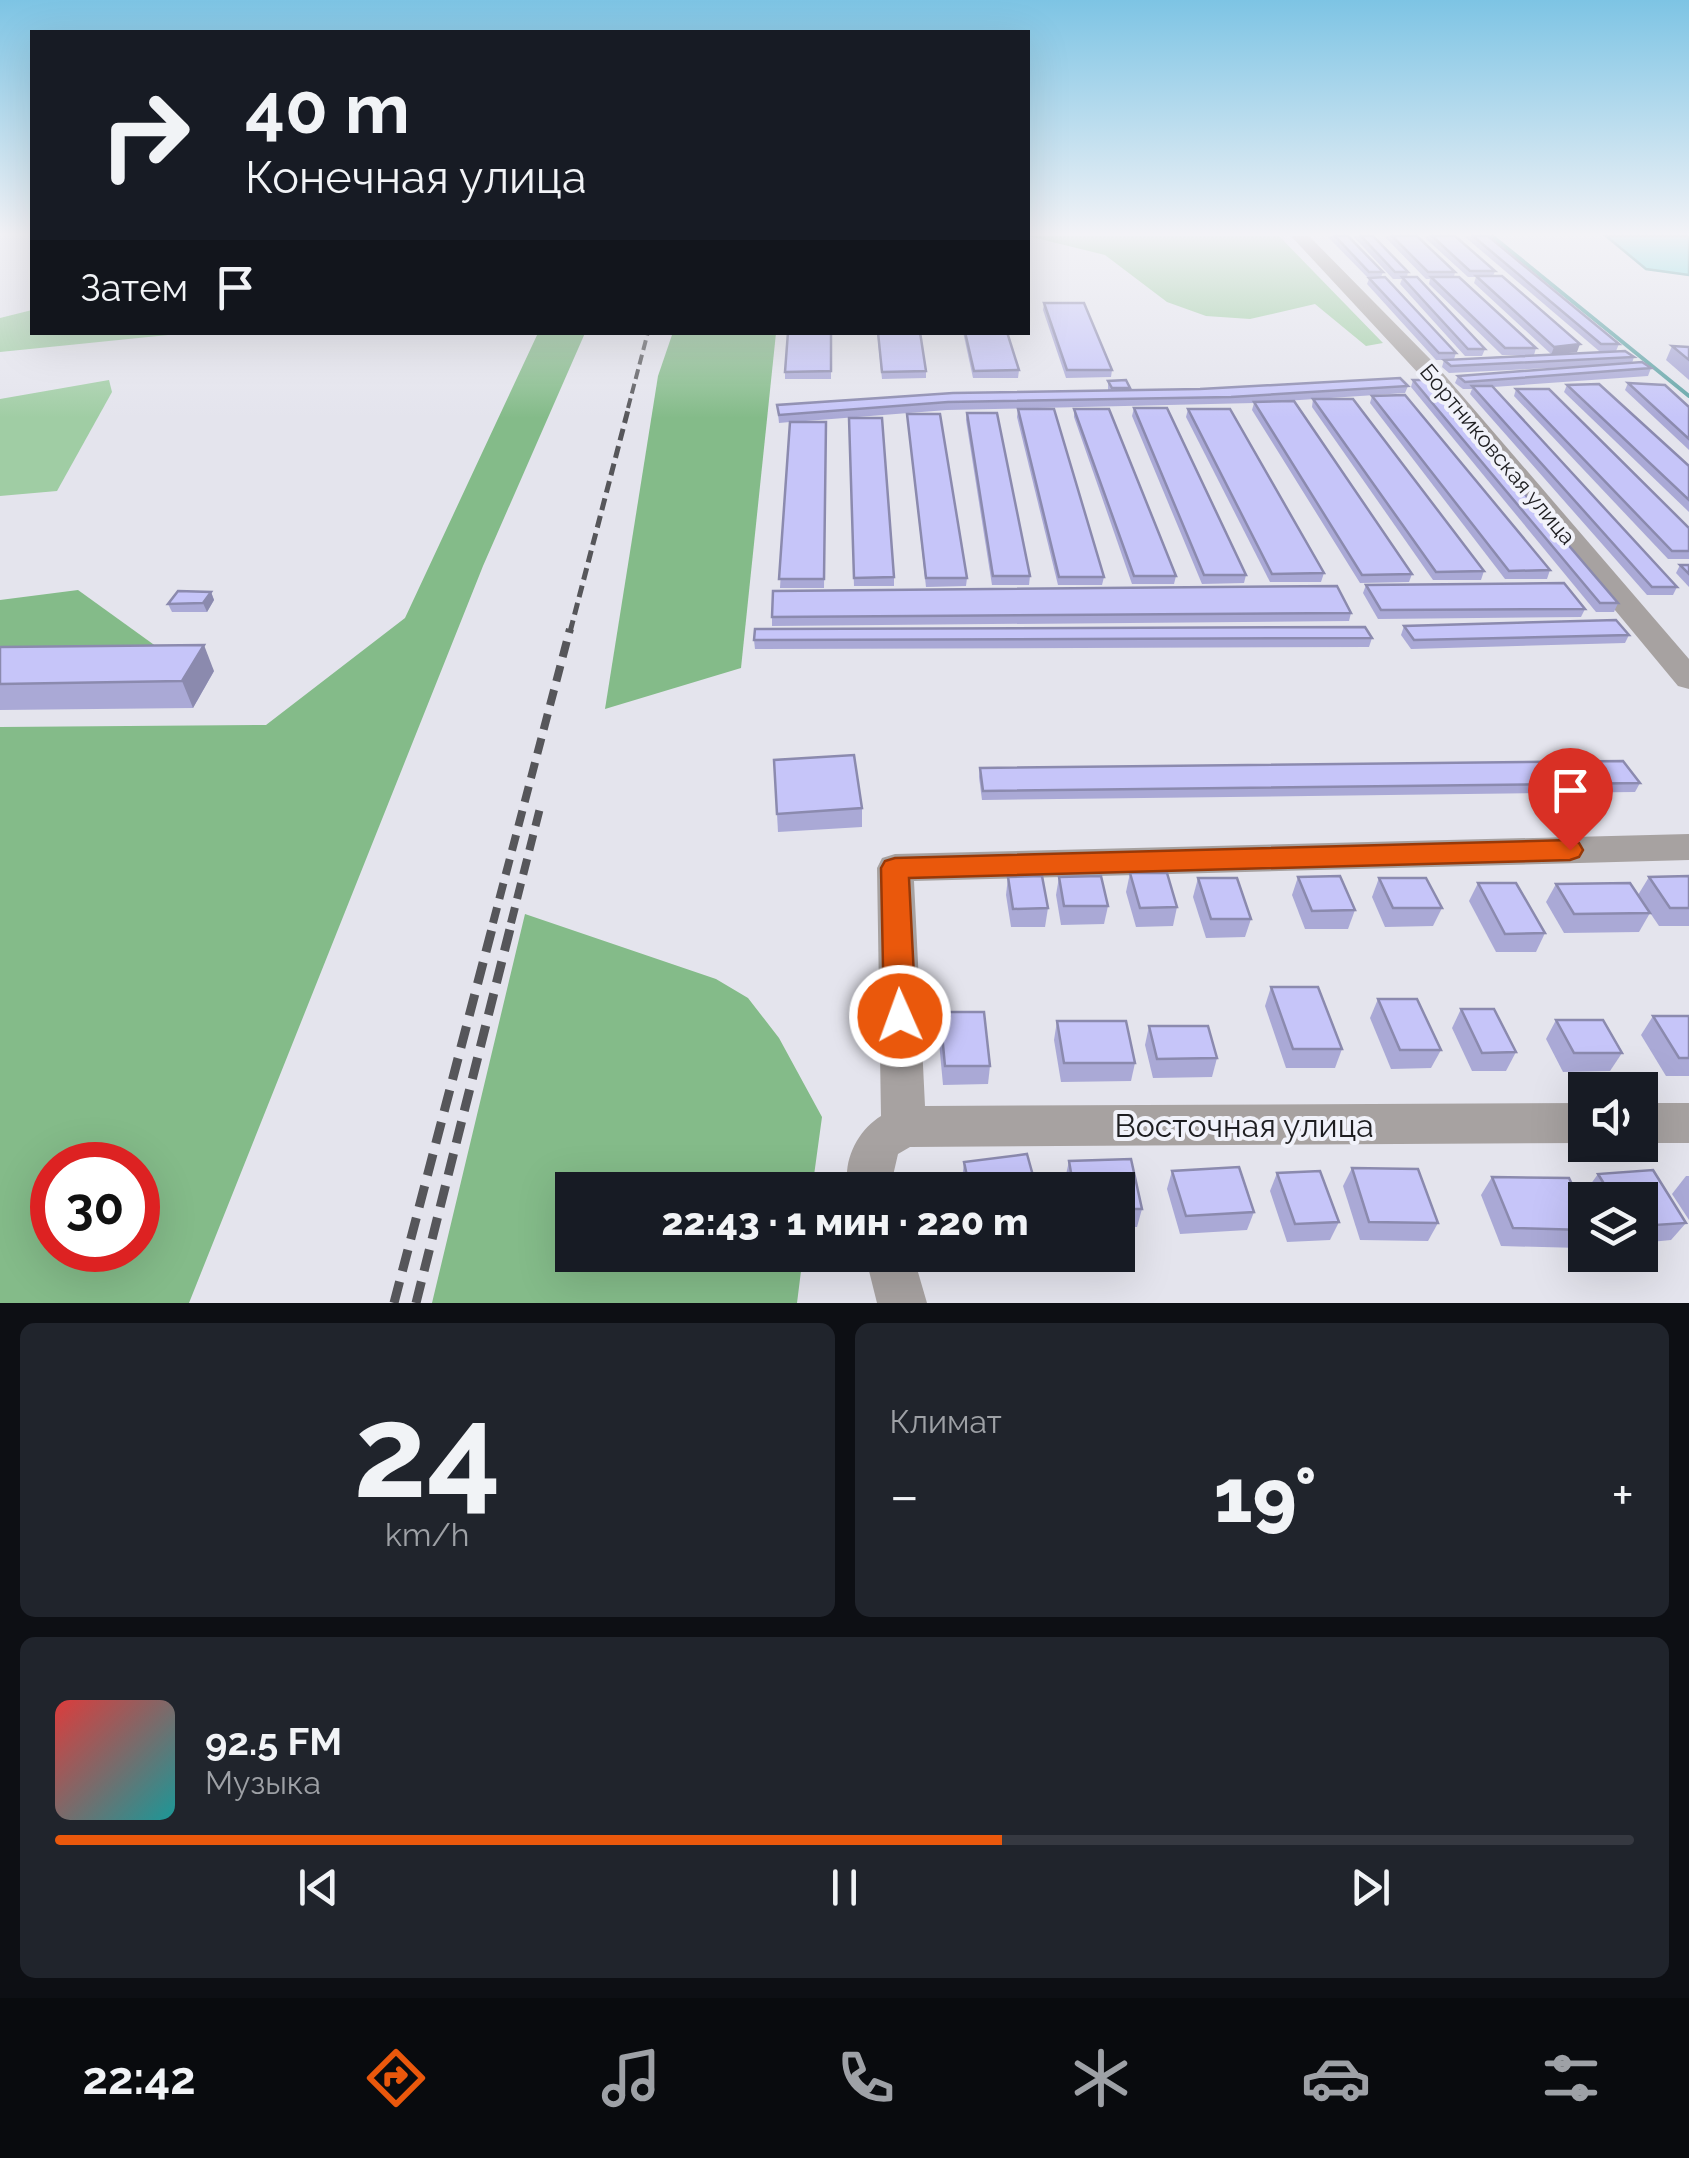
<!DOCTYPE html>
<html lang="ru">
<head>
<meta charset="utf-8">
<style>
	:root { --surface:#171b24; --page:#20242c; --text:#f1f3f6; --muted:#9ea1a6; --line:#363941; --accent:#ea580c }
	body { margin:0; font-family:Raleway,sans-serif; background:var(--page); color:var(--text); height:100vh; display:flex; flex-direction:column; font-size:38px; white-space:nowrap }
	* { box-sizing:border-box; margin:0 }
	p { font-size:32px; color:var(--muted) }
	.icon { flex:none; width:55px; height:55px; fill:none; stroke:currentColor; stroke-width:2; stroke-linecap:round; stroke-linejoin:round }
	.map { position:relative; height:1303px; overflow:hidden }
	.details { display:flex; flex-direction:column; gap:20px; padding:20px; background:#0d0f14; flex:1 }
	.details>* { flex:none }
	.banner { position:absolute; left:30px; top:30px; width:1000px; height:305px; border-radius:0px; box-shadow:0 10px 40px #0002; background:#171b24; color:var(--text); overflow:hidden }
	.tools { position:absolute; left:1568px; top:1072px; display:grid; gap:20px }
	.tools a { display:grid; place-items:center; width:90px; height:90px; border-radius:0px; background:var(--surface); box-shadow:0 10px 40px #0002; font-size:50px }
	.speed { position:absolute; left:30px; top:1142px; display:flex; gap:20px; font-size:50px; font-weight:700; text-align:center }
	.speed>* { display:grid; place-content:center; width:130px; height:130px; border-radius:50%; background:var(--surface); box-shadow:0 10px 40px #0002; line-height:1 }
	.speed .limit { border:15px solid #d22; background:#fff; color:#111 }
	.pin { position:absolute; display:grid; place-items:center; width:85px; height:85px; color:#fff; margin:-102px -42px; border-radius:50% 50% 50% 0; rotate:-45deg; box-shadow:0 0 10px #0007 }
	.pin .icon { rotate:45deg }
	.me { position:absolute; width:110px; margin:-55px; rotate:358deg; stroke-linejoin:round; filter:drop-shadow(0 0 8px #0008) }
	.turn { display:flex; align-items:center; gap:35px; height:210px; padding:0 50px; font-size:45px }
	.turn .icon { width:130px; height:130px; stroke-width:2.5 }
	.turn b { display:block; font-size:70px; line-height:85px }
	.then { display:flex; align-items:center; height:95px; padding:0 50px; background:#0003; gap:20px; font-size:38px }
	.big { font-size:75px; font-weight:800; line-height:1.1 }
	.details .widget { flex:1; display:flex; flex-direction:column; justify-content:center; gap:15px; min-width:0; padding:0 35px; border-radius:15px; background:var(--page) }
	.details .dial { align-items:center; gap:0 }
	.dial b { font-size:130px; line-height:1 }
	.song { display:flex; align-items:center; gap:30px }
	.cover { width:120px; height:120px; border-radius:15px; background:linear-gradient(135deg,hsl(0 70% 55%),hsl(180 70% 35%)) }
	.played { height:10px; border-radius:5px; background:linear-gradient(90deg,var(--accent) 60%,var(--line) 60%) }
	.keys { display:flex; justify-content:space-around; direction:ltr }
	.heat { display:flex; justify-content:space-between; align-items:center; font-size:55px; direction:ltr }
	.details .tiles { flex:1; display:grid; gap:20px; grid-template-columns:1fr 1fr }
	.widget:last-child { grid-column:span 2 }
	.trip { position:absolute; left:555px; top:1172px; width:580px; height:100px; border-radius:0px; background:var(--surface); box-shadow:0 10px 40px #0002; font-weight:800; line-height:100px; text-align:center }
	.tabs { display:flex; height:160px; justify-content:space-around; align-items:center; background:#090b0e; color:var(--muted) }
	.tabs .icon { width:70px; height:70px }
	.tabs .selected { color:var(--accent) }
	.tabs b { font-size:45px; color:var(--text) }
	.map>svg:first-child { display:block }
</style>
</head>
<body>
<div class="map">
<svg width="1689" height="1303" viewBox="0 0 1689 1303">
	<rect width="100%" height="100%" fill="#e4e4ed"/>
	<!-- green -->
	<g fill="#a0cda4">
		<polygon points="1028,236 1279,236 1383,343 1366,346 1315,304 1250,319 1206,316 1167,302 1105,255"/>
		<polygon points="32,310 32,332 188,333 0,352 0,318"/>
		<polygon points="109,380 112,392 57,491 0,496 0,399"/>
	</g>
	<!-- forest -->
	<g fill="#84bb89" fill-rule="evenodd">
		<polygon points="673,332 776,333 741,668 605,709 658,376"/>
		<path d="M538 333H585L483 566 189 1303H0V727L266 725 405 618ZM52 1165H138V1250H52Z"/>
		<polygon points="78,590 164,652 0,663 0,600"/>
		<polygon points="525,914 716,979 748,998 779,1038 822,1117 812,1190 572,1190 572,1255 803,1255 797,1303 432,1303"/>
	</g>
	<!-- water -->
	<polygon fill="#7cdcdd" stroke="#60a3a5" stroke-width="2.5" points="1606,236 1689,236 1689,275 1646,269"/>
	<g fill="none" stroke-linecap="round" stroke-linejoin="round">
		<!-- stream -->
		<polyline stroke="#60a3a5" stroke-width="4" points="1492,236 1689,396"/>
		<!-- minor -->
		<g fill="#a7a2a1" fill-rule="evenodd">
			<polygon points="1291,236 1309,236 1435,364 1689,659 1689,689 1678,686 1419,374"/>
			<path d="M1689 834V860L914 881 925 1106 1585 1103V1143L910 1147 898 1154 892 1180 895 1190H849C841 1162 858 1130 881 1116L877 868 882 858 895 854Z"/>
			<rect x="1640" y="1103" width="49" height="40"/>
			<polygon points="865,1255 913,1255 927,1303 877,1303"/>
		</g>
		<!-- rail-far3 -->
		<polyline stroke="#56565a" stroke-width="4" stroke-dasharray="10 5" stroke-linecap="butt" points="628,408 648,332"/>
		<!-- rail-far2 -->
		<polyline stroke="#56565a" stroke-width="5" stroke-dasharray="12 6" stroke-linecap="butt" points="570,632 629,406"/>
		<!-- rail-far1 -->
		<g stroke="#56565a" stroke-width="8" stroke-dasharray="16 9" stroke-linecap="butt">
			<polyline points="493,923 570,629"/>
			<polyline points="511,923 540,808"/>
		</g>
		<!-- rail -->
		<g stroke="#56565a" stroke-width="9" stroke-dasharray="22 11" stroke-linecap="butt">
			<polyline points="394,1303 494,921"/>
			<polyline points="416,1303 512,921"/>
		</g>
	</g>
	<!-- wall -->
	<g fill="#aaa9d6">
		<polygon points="1327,236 1348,236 1383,272 1381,277 1456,353 1454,359 1551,354 1474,283 1476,277 1468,277 1423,236 1455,236 1495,271 1493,276 1577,352 1555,354 1634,357 1632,363 1651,368 1648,376 1493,387 1677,587 1673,595 1647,595 1470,394 1472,389 1463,389 1455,383 1458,376 1589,366 1449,373 1442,367 1444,360 1436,360 1367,284 1369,279"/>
		<polygon points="1353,236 1373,236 1408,272 1407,277 1485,349 1482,356 1465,356 1400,284 1402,279 1393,279"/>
		<polygon points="1384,236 1417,236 1455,272 1454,277 1536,348 1534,355 1502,355 1429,284 1430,279 1426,279"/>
		<polygon points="1464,236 1488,236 1619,344 1616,351 1599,351"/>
		<polygon points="1044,303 1112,370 1111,377 1066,378 1043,310"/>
		<polygon points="831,332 831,379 785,379 785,372"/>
		<polygon points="877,332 920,332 926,371 926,378 882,379"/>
		<polygon points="963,332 1007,332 1019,370 1018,378 973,378"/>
		<polygon points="1672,346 1689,347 1689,380 1666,360"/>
		<polygon points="1413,380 1618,603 1614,612 1596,612 1411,387"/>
		<polygon points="1108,381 1130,388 1130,390 1408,386 1405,393 1269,402 1412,574 1409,582 1360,583 1252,410 1254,403 947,410 793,422 826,422 824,588 780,588 790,422 779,423 777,405 1108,391"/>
		<polygon points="1628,383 1689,407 1689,450 1625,390"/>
		<polygon points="1567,385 1689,466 1689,512 1564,392"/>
		<polygon points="1516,389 1689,528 1689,559 1668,559 1514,396"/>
		<polygon points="1372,396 1550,570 1547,579 1505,579 1370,403"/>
		<polygon points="1313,399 1484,571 1481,580 1433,580 1312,407"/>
		<polygon points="1134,408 1246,575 1244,583 1202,584 1132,416"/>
		<polygon points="1018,409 1104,577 1102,585 1058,585 1017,417"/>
		<polygon points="1074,409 1176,576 1174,584 1132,584 1074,417"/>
		<polygon points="1188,409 1324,573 1321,582 1270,582 1186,417"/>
		<polygon points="967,413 1030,576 1029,585 992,585 966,420"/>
		<polygon points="907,414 967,578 966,586 926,587"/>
		<polygon points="849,418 894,577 894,586 854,586"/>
		<polygon points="1680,565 1689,565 1689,587 1676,573"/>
		<polygon points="1366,585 1585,609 1581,617 1378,619 1363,593"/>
		<polygon points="211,592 214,600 207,612 172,612 168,604"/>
		<polygon points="1351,613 1349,621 772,626 772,617"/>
		<polygon points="1404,626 1629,635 1625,643 1411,649 1401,635"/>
		<polygon points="1372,638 1369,647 755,649 754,640"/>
		<polygon points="0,647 214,671 193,708 0,710"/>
		<polygon points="774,760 862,808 862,827 778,832"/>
		<polygon points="980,768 1640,783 1635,792 982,800 979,777"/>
		<polygon points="1130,873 1177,907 1173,926 1136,927 1126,892"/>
		<polygon points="1689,876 1689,926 1659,926 1638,895 1649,877"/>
		<polygon points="1008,877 1048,908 1045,927 1011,927 1006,895"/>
		<polygon points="1059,877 1108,906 1104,924 1061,925 1056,895"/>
		<polygon points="1298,877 1355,910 1348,929 1305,929 1292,895"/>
		<polygon points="1198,878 1251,919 1245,937 1206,938 1193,897"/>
		<polygon points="1379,878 1442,908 1433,926 1385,927 1372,897"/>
		<polygon points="1478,883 1545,933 1536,952 1496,952 1469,901"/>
		<polygon points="1556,884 1650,913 1639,932 1564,933 1546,902"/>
		<polygon points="1271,987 1342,1049 1335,1068 1286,1068 1265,1006"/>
		<polygon points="1378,999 1441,1050 1431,1068 1391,1069 1370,1018"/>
		<polygon points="1461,1009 1516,1052 1506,1071 1472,1071 1452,1028"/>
		<polygon points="940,1012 990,1066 988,1084 943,1085 938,1031"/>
		<polygon points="1653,1016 1689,1016 1689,1076 1666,1076 1641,1035"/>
		<polygon points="1556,1020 1622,1053 1610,1071 1563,1072 1546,1039"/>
		<polygon points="1057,1021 1135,1063 1131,1081 1061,1082 1054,1040"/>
		<polygon points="1149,1026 1217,1058 1212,1077 1153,1078 1145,1045"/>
		<polygon points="1131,1159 1142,1209 1137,1227 1118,1227 1118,1190 1067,1190 1065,1179 1069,1161"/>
		<polygon points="964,1162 1037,1190 964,1190 962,1180"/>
		<polygon points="1352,1168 1438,1223 1428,1241 1360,1240 1343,1186"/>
		<polygon points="1172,1171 1254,1212 1247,1230 1180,1234 1167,1189"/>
		<polygon points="1277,1173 1339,1222 1330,1240 1287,1242 1270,1191"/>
		<polygon points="1598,1174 1686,1223 1671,1240 1640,1243 1640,1200 1590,1200 1585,1192"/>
		<polygon points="1686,1176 1689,1176 1689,1220 1672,1194"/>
		<polygon points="1492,1177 1585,1212 1585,1241 1580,1248 1501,1246 1481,1195"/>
	</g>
	<!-- shaded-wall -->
	<g fill="#8b8aae">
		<polygon points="1580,344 1577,352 1551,355 1554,347"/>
		<polygon points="211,592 214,600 207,612 203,603"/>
		<polygon points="204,645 214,671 193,708 182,681"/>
	</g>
	<!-- building -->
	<g fill="#c6c5f9" stroke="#8b8aae" stroke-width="2.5">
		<polygon points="1335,236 1348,236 1383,272 1369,272"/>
		<polygon points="1361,236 1373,236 1408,272 1395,272"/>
		<polygon points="1392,236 1417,236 1455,272 1428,272"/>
		<polygon points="1432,236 1455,236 1495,271 1470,271"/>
		<polygon points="1473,236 1488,236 1619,344 1601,344"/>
		<polygon points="1476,276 1502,276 1580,344 1554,347"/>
		<polygon points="1385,277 1456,353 1439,353 1369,278"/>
		<polygon points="1402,277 1417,277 1485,349 1468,349"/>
		<polygon points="1431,277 1459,277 1536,348 1505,348"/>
		<polygon points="1044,303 1084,303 1112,370 1067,370"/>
		<polygon points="788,332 831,332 831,371 785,372"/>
		<polygon points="878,332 920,332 926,371 882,372"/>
		<polygon points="965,332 1007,332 1019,370 974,371"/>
		<polygon points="1672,346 1689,347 1689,360"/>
		<polygon points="1625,351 1634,357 1451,366 1444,360"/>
		<polygon points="1642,362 1651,368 1465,382 1458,376"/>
		<polygon points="1400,378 1408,386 1231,397 948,402 779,415 777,405 953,393 1200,389"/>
		<polygon points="1126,380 1130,388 1112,388 1108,381"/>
		<polygon points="1413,380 1427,380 1618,603 1600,603"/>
		<polygon points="1628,383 1665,385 1689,407 1689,439"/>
		<polygon points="1599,384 1689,466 1689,500 1567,385"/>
		<polygon points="1472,386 1492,386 1677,587 1652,587"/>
		<polygon points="1516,389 1549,389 1689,528 1689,551 1672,551"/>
		<polygon points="1405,395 1550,570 1509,571 1372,396"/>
		<polygon points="1313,399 1353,399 1484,571 1436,572"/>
		<polygon points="1294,401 1412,574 1362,575 1254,402"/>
		<polygon points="1134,408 1167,408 1246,575 1204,575"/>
		<polygon points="1018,409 1054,409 1104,577 1059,577"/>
		<polygon points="1074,409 1109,409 1176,576 1134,576"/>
		<polygon points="1188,409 1230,409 1324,573 1272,574"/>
		<polygon points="967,413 997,413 1030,576 993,576"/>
		<polygon points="907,414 940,414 967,578 926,578"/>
		<polygon points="849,418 882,418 894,577 854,578"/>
		<polygon points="790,422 826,422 824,579 779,579"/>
		<polygon points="1680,565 1689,565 1689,574"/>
		<polygon points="1564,583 1585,609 1381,610 1366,585"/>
		<polygon points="1337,586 1351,613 772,617 773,591"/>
		<polygon points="178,591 211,592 203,603 168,604"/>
		<polygon points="1616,620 1629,635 1414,640 1404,626"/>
		<polygon points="1365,627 1372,638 754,640 755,629"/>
		<polygon points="204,645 182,681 0,684 0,647"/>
		<polygon points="854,755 862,808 777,814 774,760"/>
		<polygon points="1623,761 1640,783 983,791 980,768"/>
		<polygon points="1130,873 1167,873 1177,907 1140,908"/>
		<polygon points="1042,876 1048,908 1013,909 1008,877"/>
		<polygon points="1101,876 1108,906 1064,906 1059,877"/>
		<polygon points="1340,876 1355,910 1312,911 1298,877"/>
		<polygon points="1689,876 1689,908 1670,908 1649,877"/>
		<polygon points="1198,878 1237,878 1251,919 1211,919"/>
		<polygon points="1379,878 1426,878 1442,908 1393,908"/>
		<polygon points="1478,883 1516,883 1545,933 1505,934"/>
		<polygon points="1630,883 1650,913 1574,914 1556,884"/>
		<polygon points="1271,987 1318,987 1342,1049 1293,1049"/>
		<polygon points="1378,999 1417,999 1441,1050 1400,1050"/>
		<polygon points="1461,1009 1494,1009 1516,1052 1482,1053"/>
		<polygon points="940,1012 984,1012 990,1066 945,1066"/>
		<polygon points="1653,1016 1689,1016 1689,1058 1679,1058"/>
		<polygon points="1556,1020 1603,1020 1622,1053 1574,1053"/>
		<polygon points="1057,1021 1126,1021 1135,1063 1064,1063"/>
		<polygon points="1149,1026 1208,1026 1217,1058 1157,1059"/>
		<polygon points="1027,1154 1037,1190 970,1190 964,1162"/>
		<polygon points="1131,1159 1142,1209 1118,1209 1118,1190 1074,1190 1069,1161"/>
		<polygon points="1239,1167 1254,1212 1186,1216 1172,1171"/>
		<polygon points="1352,1168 1418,1169 1438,1223 1369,1222"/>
		<polygon points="1653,1170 1686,1223 1640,1226 1640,1200 1614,1200 1598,1174"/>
		<polygon points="1320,1171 1339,1222 1295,1224 1277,1173"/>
		<polygon points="1492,1177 1569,1178 1585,1212 1585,1230 1513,1228"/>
	</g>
	<!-- sky -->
	<linearGradient id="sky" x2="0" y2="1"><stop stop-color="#7dc4e4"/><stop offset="0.56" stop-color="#f3f3f7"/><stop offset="1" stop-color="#f3f3f7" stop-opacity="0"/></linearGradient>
	<rect width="1689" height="418" fill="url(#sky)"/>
	<!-- route -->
	<polygon fill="#ea580c" stroke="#983908" stroke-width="2.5" points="1570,840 1579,843 1583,850 1579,857 1570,860 909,878 916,1016 911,1025 900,1029 889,1025 884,1016 881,868 885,861 895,858"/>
	<g text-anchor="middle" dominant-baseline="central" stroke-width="8" stroke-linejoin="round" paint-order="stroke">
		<!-- far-street labels -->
		<g font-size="22" fill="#1e1e21" stroke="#f1f2fa">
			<text transform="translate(1498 454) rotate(50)">Бортниковская улица</text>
		</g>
		<!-- near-street labels -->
		<g font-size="32" fill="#1e1e21" stroke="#f1f2fa">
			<text x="1244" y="1125">Восточная улица</text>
		</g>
	</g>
</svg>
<div class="tools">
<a><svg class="icon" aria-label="sound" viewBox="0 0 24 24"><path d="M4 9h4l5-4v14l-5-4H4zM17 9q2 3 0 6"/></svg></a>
<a><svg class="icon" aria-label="layers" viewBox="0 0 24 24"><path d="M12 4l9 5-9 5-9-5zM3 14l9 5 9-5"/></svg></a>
</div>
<div class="speed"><div class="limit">30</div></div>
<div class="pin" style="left:1570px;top:850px;background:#d93025"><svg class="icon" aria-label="arrive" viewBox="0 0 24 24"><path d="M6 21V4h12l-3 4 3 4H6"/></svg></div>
<svg class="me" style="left:900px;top:1016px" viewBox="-20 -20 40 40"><circle r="17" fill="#ea580c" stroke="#fff" stroke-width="3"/><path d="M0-11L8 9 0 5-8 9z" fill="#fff"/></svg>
<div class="trip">22:43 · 1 мин · 220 m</div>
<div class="banner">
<div class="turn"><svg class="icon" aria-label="right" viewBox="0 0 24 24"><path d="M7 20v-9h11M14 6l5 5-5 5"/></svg><div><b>40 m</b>Конечная улица</div></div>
<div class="then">Затем<svg class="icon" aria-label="arrive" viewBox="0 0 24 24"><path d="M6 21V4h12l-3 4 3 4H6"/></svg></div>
</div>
</div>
<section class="details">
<div class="tiles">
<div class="widget dial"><b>24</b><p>km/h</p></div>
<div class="widget"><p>Климат</p>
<div class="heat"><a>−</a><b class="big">19°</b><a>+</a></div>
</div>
<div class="widget">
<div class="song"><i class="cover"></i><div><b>92.5 FM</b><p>Музыка</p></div></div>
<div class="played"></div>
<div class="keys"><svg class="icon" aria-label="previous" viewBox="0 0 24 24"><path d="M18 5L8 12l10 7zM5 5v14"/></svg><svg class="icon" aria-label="pause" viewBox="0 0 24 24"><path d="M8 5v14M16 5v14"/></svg><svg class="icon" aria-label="next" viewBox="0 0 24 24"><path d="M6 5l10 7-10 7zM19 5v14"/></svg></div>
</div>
</div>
</section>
<nav class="tabs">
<b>22:42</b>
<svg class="icon selected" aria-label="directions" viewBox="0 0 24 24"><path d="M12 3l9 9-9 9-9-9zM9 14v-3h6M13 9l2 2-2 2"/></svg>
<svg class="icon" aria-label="music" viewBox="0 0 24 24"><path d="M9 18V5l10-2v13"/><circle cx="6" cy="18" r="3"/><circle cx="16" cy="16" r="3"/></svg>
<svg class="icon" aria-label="phone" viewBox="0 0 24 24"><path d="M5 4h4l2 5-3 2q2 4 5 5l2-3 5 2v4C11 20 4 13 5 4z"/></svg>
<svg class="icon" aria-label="climate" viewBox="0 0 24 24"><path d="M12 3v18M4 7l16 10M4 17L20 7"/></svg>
<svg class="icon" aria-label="car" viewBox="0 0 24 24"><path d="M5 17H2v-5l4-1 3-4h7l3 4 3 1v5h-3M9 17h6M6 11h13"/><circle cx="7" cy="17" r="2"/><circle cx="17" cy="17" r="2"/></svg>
<svg class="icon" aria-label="filters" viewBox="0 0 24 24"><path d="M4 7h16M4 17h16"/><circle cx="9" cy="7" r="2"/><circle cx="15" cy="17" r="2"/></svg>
</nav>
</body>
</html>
